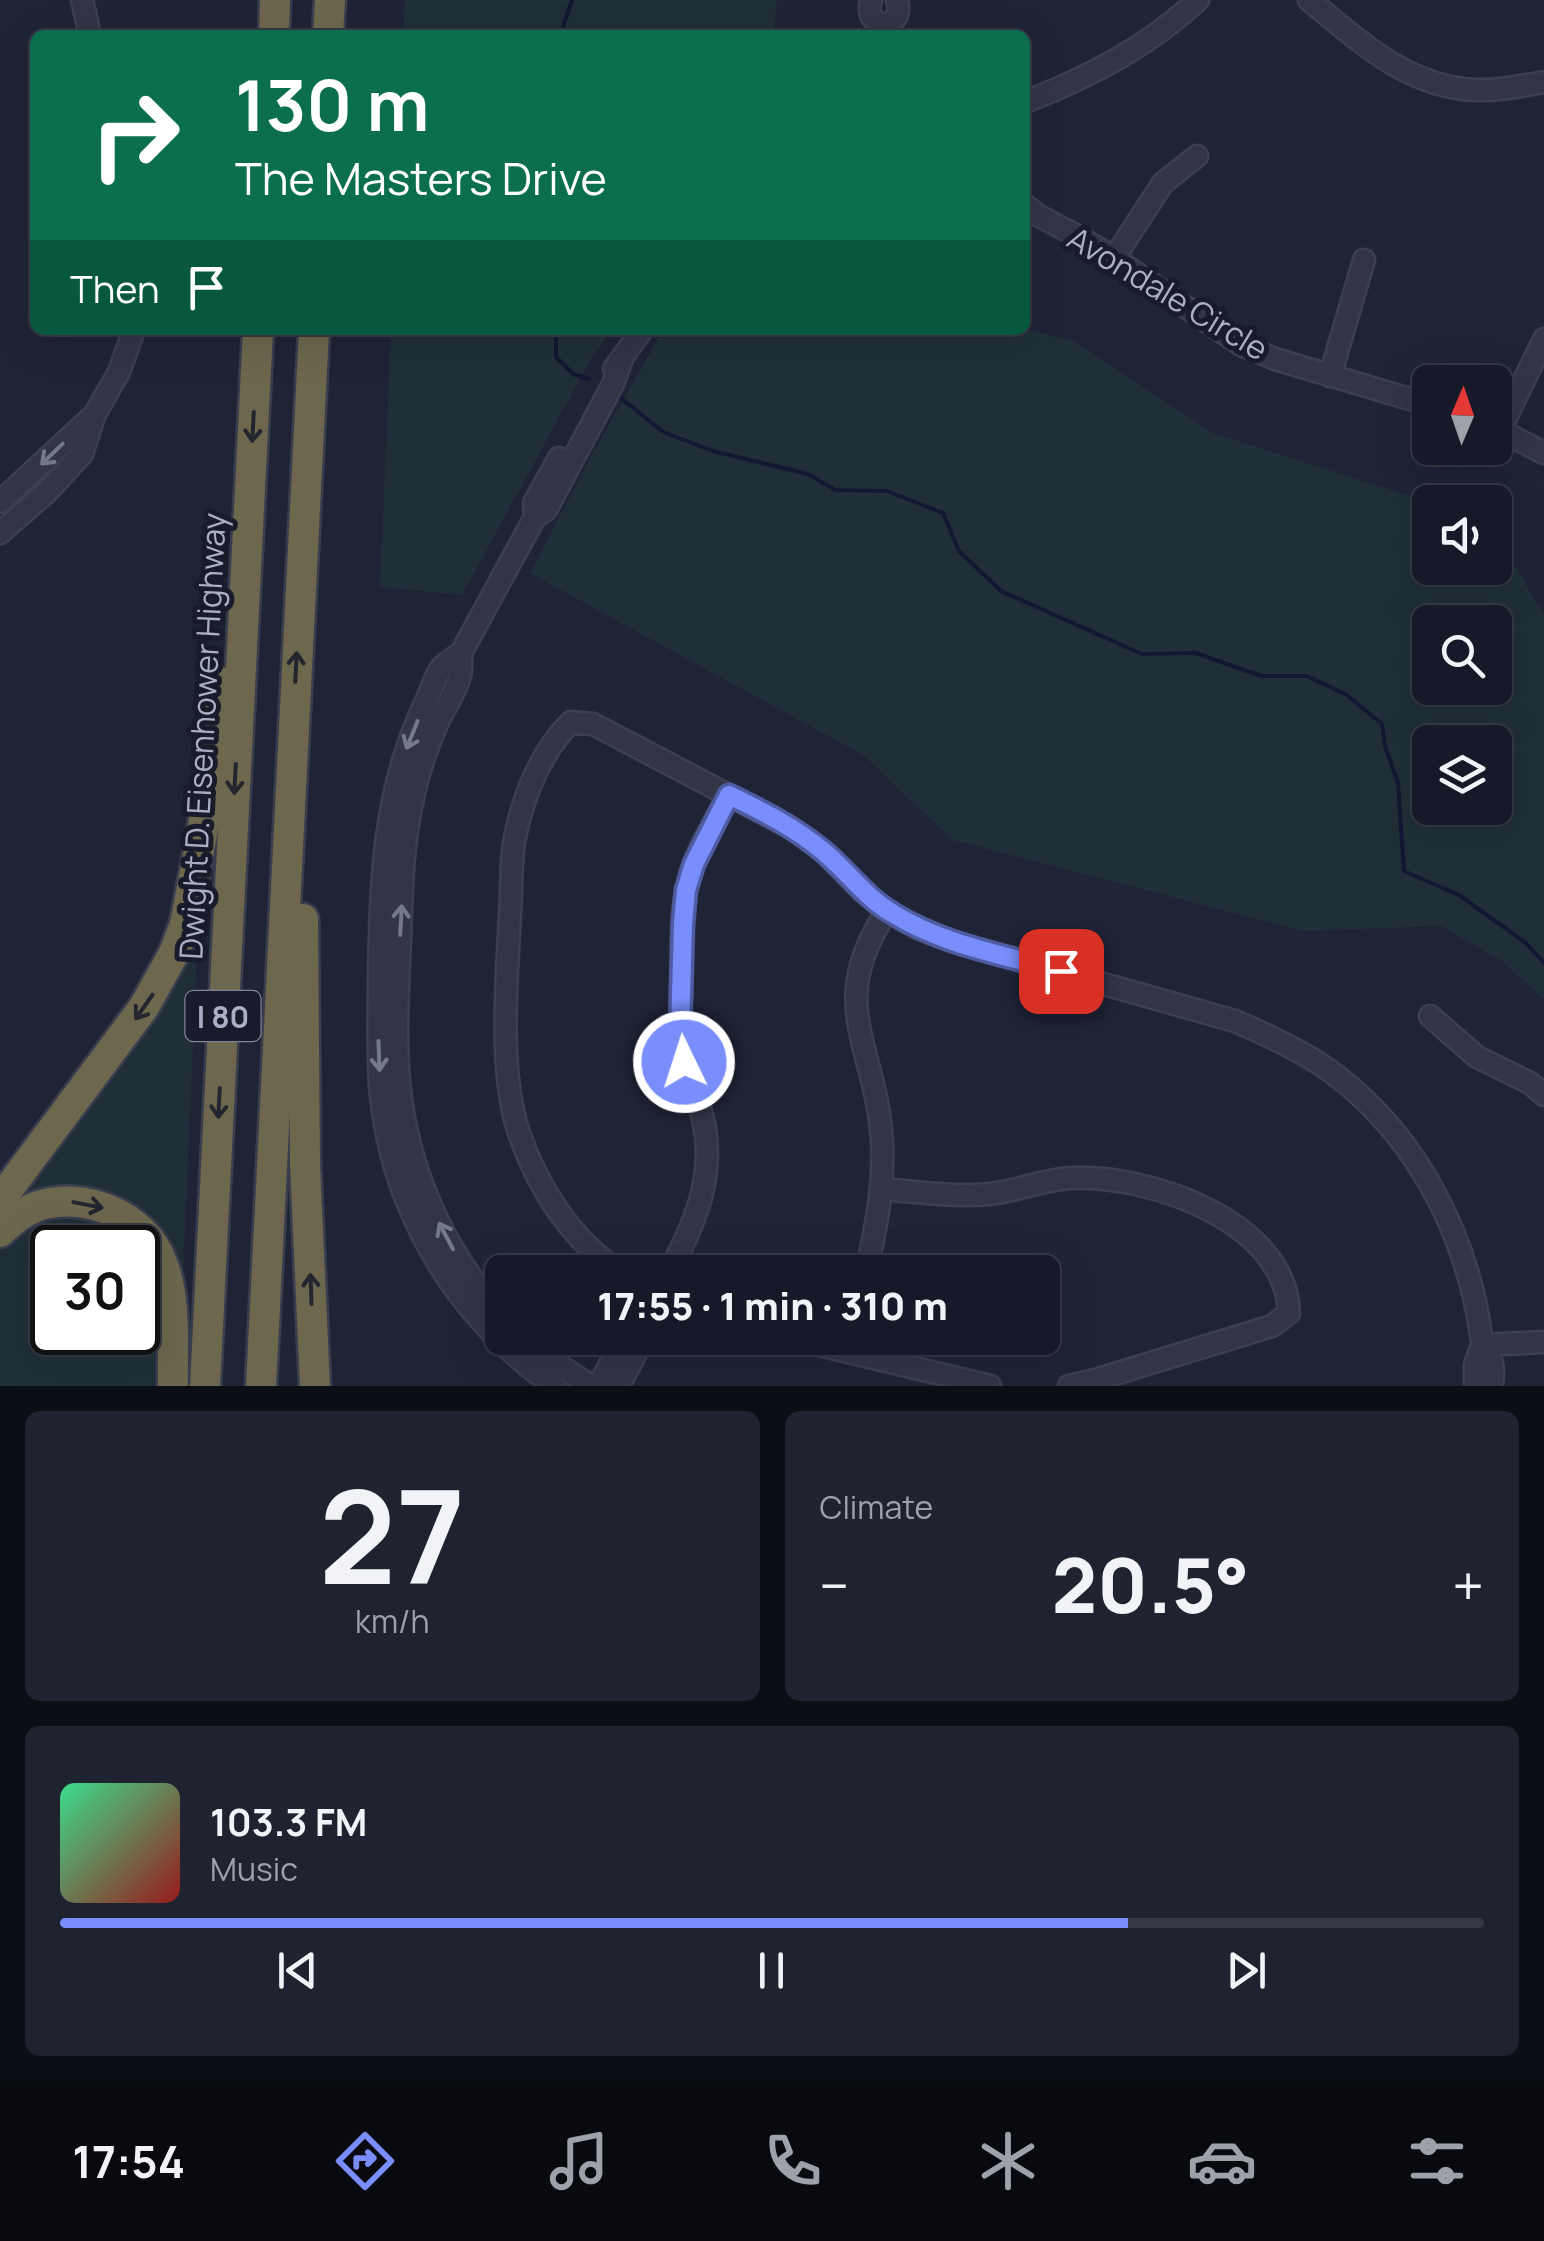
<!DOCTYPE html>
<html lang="en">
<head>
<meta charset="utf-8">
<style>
	:root { --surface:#161a28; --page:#1f2330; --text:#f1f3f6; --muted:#9ea1a8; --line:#353845; --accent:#798efb }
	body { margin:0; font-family:Manrope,sans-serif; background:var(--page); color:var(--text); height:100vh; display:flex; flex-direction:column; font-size:38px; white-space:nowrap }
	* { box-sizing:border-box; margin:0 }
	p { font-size:32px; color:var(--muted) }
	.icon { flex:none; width:55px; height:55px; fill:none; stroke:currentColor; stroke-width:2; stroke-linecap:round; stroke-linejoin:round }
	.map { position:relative; height:1386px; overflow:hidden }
	.panel { display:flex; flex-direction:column; gap:25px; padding:25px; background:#0c0e16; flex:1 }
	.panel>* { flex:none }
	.top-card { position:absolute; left:30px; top:30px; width:1000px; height:305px; border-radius:15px; box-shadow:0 10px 40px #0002,0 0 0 2px var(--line); background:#0b6e4f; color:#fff; overflow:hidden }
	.needle { width:65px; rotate:2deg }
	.fabs { position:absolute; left:1412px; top:365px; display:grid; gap:20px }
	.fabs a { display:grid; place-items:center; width:100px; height:100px; border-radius:15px; background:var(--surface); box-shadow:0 10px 40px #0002,0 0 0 2px var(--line); font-size:50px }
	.speed { position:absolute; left:30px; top:1225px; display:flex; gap:20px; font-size:50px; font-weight:700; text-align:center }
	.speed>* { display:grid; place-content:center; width:130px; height:130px; border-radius:50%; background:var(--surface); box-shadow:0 10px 40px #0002,0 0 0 2px var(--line); line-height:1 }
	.speed .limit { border:5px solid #111; border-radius:15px; background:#fff; color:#111 }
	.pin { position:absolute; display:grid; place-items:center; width:85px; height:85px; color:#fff; margin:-42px; border-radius:20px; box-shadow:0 5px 15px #0006 }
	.me { position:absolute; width:110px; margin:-55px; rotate:356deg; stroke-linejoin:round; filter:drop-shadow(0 0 8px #0008) }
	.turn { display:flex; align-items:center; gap:35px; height:210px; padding:0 40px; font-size:45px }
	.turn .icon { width:130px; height:130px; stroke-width:2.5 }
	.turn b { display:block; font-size:70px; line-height:85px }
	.then { display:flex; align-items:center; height:95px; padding:0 40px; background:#0003; gap:20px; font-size:38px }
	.big { font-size:75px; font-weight:800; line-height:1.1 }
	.panel .card { flex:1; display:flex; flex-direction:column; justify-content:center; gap:15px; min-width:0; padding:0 35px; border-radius:15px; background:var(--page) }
	.panel .dial { align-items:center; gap:0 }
	.dial b { font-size:130px; line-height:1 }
	.song { display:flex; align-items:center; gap:30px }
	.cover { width:120px; height:120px; border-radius:15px; background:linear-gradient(135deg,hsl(150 70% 55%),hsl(0 70% 35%)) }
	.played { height:10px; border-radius:5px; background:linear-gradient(90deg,var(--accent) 75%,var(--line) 75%) }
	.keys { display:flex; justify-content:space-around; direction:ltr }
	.heat { display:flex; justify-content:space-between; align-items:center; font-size:55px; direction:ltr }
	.panel .tiles { flex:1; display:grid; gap:25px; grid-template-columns:1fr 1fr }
	.card:last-child { grid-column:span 2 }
	.trip { position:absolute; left:485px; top:1255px; width:575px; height:100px; border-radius:15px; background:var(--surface); box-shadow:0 10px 40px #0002,0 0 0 2px var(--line); font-weight:800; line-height:100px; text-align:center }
	.tab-bar { display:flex; height:160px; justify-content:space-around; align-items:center; background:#090a10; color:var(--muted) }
	.tab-bar .icon { width:70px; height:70px }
	.tab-bar .selected { color:var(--accent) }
	.tab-bar b { font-size:45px; color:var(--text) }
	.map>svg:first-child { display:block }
</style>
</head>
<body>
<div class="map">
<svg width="1544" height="1386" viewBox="0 0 1544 1386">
	<rect width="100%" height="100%" fill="#1e2336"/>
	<!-- green -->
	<g fill="#202f37" fill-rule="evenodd">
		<polygon points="405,0 777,0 773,35 403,35"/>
		<path d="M1025 329 1071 340 1213 433 1417 498 1430 504V568H1495V534L1498 536 1544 615V1000L1504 962 1441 926 1303 931 953 840 863 755 530 573 595 449 656 342 666 330ZM1430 622H1495V688H1430ZM1430 742H1495V808H1430Z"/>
		<polygon points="391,330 612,330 592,357 462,595 380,587"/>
		<polygon points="204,884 197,954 182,1297 138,1218 0,1215"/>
		<path d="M65 1216C91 1217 113 1228 129 1247L52 1248V1332H138V1259C155 1297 155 1345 156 1386H0V1249C14 1227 40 1221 65 1216Z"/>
	</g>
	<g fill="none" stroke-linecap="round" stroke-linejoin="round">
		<!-- stream -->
		<g stroke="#121833" stroke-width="4">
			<polyline points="560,35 572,0"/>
			<polyline points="556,330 556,357 573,374 589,379"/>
			<polyline points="616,394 663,432 713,451 808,474 835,490 887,491 943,513 959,551 1001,591 1142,654 1196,653 1261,676 1307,676 1347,695 1382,724 1385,746 1398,783 1404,871 1459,895 1526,943 1544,963"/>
		</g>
		<defs>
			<g id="minor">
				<polyline points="82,0 90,35"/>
				<path d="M871 0C862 32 906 32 897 0"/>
				<path d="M1309 0C1359 41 1407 87 1475 90 1498 91 1521 86 1544 82"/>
				<path d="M1025 102C1088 78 1148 47 1198 0"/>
				<polyline points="1025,205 1039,216 1081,238 1114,258 1241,345 1275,359 1430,405"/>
				<polyline points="1114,258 1163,183 1197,156"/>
				<polyline points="614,369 642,330"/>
				<polyline points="1330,376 1364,260"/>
				<polyline points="1495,428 1544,453"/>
				<polyline points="1500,430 1544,339"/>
				<polyline points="0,502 94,415"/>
				<polyline points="535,517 534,503 559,458"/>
				<polyline points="0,533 47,492 82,454 95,414 119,372 134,330"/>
				<path d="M461 653C461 660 462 669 460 676 456 692 444 708 437 724 426 749 417 776 412 803 402 848 402 894 400 939 398 992 394 1047 401 1099 412 1179 447 1256 502 1315"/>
				<polyline points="1430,1016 1477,1057 1530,1083 1544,1095"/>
				<path d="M882 1189C918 1192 954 1197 990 1194 1018 1191 1044 1179 1073 1178 1150 1175 1286 1221 1289 1313L1272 1326 1095 1380 1069 1386"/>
				<path d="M620 1272C571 1240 538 1188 519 1133 498 1070 507 979 510 913 512 888 510 861 515 837 523 797 541 751 571 722L593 724 793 829 825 853 862 891 887 911 915 927 951 941 1235 1021C1263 1033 1291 1046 1317 1062 1410 1123 1466 1228 1481 1335 1483 1346 1489 1353 1492 1363 1494 1370 1492 1379 1492 1386"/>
				<path d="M669 1272C695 1223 716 1176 703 1119 697 1092 684 1067 681 1038 679 1021 681 1002 681 985 682 945 679 901 694 863 703 839 717 817 729 795"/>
				<path d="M866 1272C876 1229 884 1187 882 1142 877 1048 824 1004 887 911"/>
				<polyline points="525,1338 545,1356 591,1386"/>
				<polyline points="790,1338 990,1386"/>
				<polyline points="1482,1345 1544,1342"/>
				<path d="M554 1386C490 1341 439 1279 409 1206 394 1171 385 1133 381 1096 377 1056 379 1015 379 975 381 876 383 792 426 701 431 691 435 676 442 667 447 662 455 657 461 653L535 517 546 510 613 384 622 359"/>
				<polyline points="604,1386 604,1375 624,1338"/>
				<polyline points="615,1386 621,1382 644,1338"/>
				<polyline points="1475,1386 1475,1365 1482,1345"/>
			</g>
			<g id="highway">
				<polyline points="274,35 275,0"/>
				<polyline points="328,35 330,0"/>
				<polyline points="303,919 305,1164 315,1386"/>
				<polyline points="0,1200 144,1007 174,953 185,924 202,834 216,721 229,682"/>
				<path d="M0 1232C11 1221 24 1211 38 1206 85 1191 144 1215 162 1262 177 1300 172 1346 173 1386"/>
				<polyline points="205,1386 258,330"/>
				<polyline points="261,1386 314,330"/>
			</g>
		</defs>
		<!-- minor casing -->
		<use href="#minor" stroke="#3b3f50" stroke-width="25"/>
		<!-- highway casing -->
		<use href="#highway" stroke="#393d4e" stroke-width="35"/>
		<!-- minor -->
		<use href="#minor" stroke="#313546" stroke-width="20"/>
		<!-- highway -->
		<use href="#highway" stroke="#6d674e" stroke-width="30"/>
	</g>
	<!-- one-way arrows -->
	<defs><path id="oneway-shaft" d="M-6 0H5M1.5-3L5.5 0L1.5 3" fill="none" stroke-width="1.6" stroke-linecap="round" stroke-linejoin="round" transform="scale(2.5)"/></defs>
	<g stroke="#24262f">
		<use href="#oneway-shaft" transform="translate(253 427) rotate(93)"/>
		<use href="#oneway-shaft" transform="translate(296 667) rotate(-87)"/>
		<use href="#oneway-shaft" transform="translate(235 779) rotate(93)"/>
		<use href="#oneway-shaft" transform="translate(144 1007) rotate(125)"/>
		<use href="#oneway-shaft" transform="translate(219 1103) rotate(93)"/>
		<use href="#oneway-shaft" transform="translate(88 1205) rotate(11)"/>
		<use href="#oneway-shaft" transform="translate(311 1289) rotate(-92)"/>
	</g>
	<g stroke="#74788b">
		<use href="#oneway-shaft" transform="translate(52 454) rotate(136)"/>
		<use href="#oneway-shaft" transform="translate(412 735) rotate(112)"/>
		<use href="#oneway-shaft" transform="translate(401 920) rotate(-87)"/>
		<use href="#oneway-shaft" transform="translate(379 1056) rotate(88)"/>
		<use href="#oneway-shaft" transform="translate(446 1236) rotate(-118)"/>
	</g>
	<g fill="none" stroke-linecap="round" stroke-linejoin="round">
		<defs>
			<path id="route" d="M684 1062 680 1033 683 924 686 890 694 864 729 795C762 811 794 827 823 851 847 871 865 897 892 913 943 945 1004 955 1061 971"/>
		</defs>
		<!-- route casing -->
		<use href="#route" stroke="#4f5ca3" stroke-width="25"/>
		<!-- route -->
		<use href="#route" stroke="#798efb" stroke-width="18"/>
	</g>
	<g text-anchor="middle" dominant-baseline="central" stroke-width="10" stroke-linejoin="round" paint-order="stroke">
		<!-- shield labels -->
		<rect fill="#171b2a" stroke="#7f8396" stroke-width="2.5" x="185.5" y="991" width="75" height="50" rx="8"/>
		<g font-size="30" font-weight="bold" fill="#abafc4">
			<text x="223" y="1016">I 80</text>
		</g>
		<!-- street labels -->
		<g font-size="32" fill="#abafc4" stroke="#171b2a">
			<text transform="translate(1168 293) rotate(31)">Avondale Circle</text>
			<text transform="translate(202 736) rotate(-87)">Dwight D. Eisenhower Highway</text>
		</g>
	</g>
</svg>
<div class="fabs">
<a><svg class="needle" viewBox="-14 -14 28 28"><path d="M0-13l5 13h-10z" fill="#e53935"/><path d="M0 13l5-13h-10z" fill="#9ea1a8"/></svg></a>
<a><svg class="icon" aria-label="sound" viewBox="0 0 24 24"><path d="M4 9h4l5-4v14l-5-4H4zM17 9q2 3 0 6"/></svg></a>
<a><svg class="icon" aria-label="search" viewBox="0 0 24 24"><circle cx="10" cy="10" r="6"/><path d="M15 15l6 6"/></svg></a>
<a><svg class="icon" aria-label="layers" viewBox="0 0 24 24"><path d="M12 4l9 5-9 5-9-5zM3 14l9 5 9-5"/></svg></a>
</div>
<div class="speed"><div class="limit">30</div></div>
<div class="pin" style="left:1061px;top:971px;background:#d93025"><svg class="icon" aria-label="arrive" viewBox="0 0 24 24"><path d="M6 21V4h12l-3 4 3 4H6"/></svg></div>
<svg class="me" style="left:684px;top:1062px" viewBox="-20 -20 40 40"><circle r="17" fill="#798efb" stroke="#fff" stroke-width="3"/><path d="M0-11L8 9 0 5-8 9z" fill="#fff"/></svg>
<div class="trip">17:55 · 1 min · 310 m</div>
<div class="top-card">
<div class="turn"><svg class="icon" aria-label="right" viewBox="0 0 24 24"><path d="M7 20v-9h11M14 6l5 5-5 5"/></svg><div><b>130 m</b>The Masters Drive</div></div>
<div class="then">Then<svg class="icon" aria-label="arrive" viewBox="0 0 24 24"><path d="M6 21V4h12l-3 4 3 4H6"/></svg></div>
</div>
</div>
<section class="panel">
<div class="tiles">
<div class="card dial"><b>27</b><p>km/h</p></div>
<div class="card"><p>Climate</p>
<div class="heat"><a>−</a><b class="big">20.5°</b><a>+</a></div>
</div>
<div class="card">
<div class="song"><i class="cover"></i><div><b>103.3 FM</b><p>Music</p></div></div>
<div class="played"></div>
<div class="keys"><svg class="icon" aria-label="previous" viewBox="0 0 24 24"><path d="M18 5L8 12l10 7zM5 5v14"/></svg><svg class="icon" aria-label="pause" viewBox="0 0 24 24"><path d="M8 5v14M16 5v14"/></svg><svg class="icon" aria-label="next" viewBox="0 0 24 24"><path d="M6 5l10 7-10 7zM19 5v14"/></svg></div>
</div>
</div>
</section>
<nav class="tab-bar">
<b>17:54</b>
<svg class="icon selected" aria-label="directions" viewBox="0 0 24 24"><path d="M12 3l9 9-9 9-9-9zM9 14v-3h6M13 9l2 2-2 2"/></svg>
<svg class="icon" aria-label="music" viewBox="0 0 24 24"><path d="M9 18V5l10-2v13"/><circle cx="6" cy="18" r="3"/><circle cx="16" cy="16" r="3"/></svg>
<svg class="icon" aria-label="phone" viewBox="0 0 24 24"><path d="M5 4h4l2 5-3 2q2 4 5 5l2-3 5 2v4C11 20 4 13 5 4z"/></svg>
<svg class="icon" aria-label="climate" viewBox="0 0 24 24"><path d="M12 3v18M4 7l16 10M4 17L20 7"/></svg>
<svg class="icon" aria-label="car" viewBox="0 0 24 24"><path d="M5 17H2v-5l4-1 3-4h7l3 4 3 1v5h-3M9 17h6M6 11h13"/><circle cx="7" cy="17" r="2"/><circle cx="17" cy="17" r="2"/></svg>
<svg class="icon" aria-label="filters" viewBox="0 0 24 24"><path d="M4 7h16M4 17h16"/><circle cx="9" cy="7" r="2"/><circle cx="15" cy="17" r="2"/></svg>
</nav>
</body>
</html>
